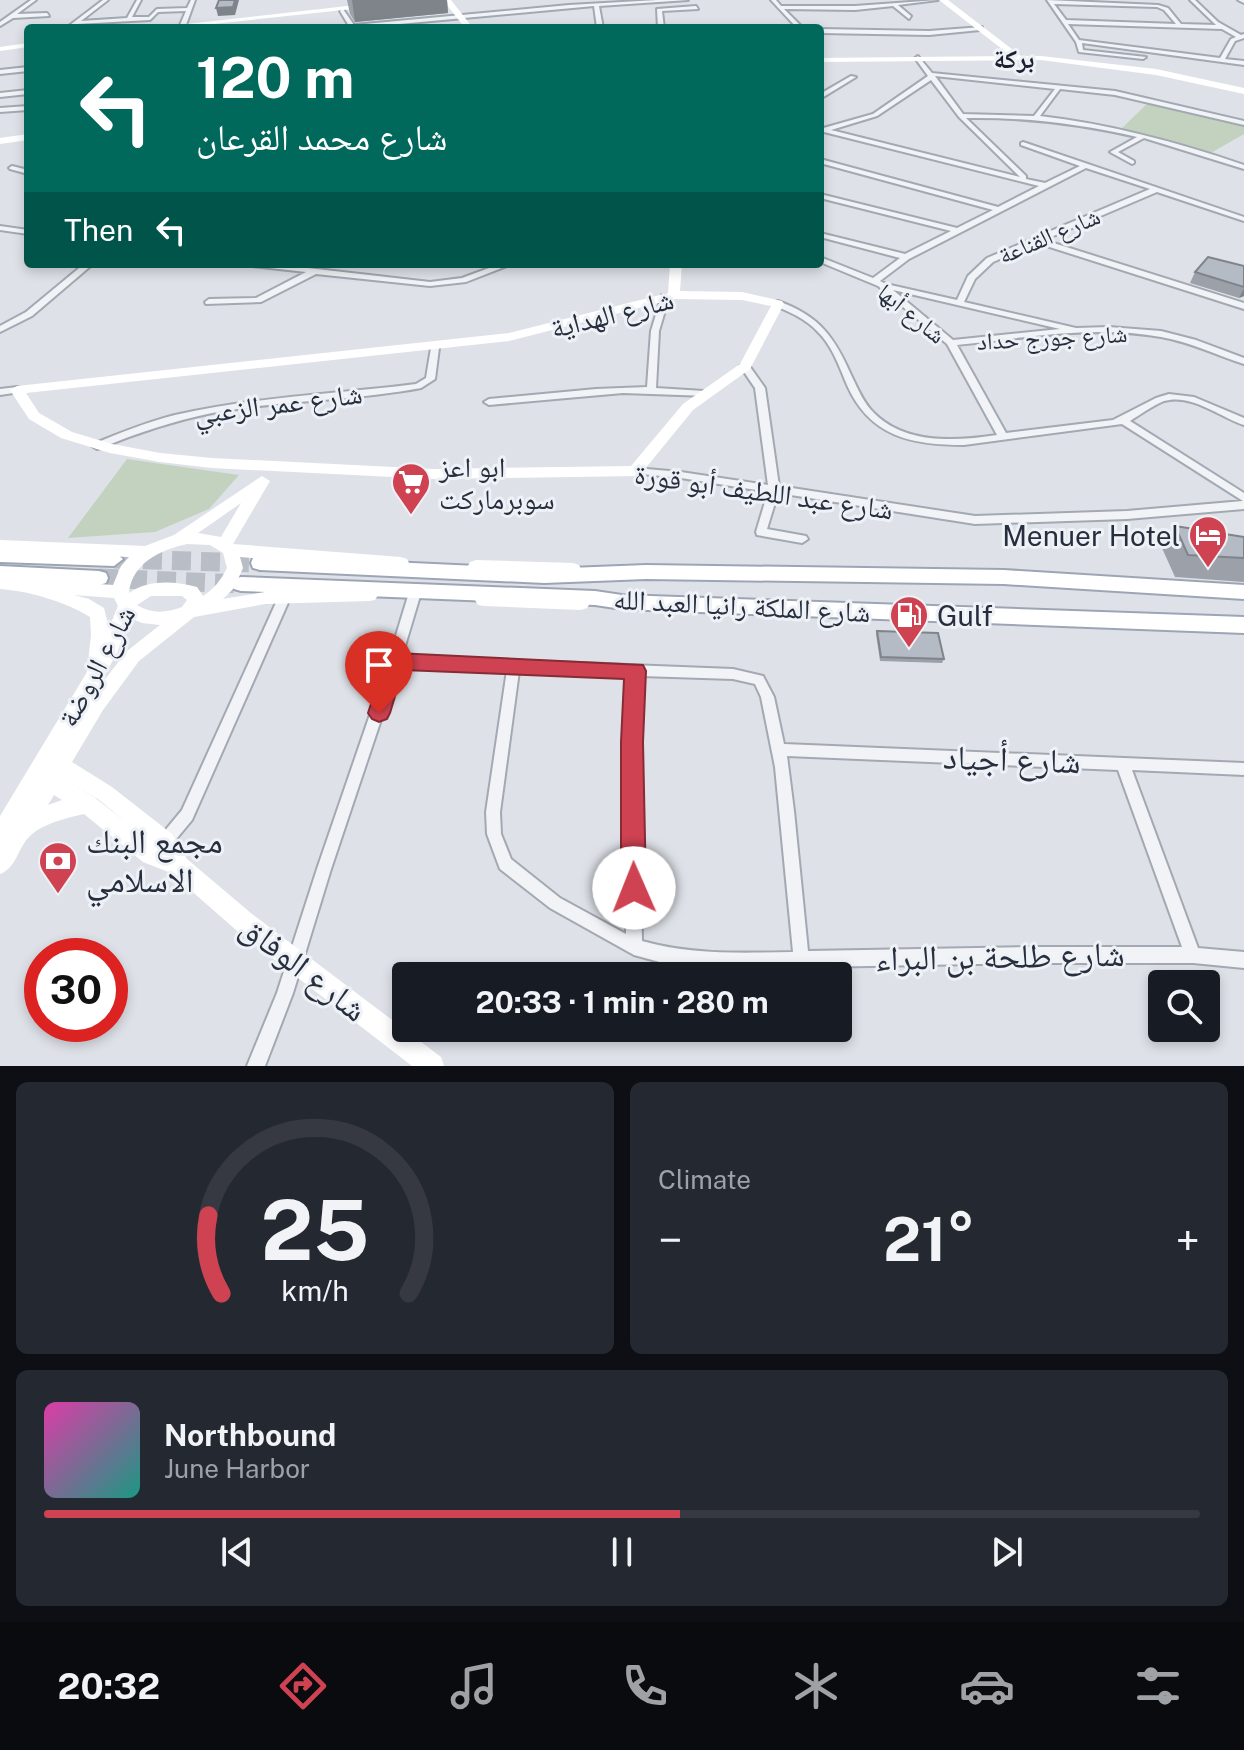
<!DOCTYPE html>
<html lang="en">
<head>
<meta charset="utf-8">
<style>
	:root { --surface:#171b24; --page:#242831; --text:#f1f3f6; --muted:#9ea1a6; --line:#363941; --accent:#cf4251 }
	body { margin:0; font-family:"Public Sans","Noto Naskh Arabic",sans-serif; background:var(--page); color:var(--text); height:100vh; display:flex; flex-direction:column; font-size:30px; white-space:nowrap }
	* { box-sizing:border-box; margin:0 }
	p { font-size:26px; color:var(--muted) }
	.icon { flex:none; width:44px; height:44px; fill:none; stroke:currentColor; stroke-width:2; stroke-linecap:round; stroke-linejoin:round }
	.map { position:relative; height:1066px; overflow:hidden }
	.details { display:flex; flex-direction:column; gap:16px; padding:16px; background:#0d0f14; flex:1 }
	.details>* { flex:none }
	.top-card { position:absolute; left:24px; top:24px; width:800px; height:244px; border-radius:8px; box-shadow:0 4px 12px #0003; background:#00695c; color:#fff; overflow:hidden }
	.controls { position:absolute; left:1148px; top:970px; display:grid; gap:16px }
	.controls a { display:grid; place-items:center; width:72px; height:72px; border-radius:8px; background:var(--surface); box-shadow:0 4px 12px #0003; font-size:40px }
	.speed { position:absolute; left:24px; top:938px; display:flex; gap:16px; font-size:40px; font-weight:700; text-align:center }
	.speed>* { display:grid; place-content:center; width:104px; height:104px; border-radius:50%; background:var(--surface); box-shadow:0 4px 12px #0003; line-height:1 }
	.speed .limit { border:12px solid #d22; background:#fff; color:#111 }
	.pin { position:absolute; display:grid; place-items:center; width:68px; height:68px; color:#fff; margin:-82px -34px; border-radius:50% 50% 50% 0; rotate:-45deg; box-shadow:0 0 8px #0007 }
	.pin .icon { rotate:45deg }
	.me { position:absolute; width:88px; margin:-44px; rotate:359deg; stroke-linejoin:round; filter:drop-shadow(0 0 6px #0008) }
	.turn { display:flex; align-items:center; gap:28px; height:168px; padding:0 40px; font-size:36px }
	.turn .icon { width:104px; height:104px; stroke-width:2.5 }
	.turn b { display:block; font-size:56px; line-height:68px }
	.then { display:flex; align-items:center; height:76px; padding:0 40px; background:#0003; gap:16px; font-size:30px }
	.big { font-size:60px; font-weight:700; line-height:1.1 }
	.details .tile { flex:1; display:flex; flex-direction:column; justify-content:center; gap:12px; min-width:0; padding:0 28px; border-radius:12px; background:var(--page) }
	.details .dial { align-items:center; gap:0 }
	.dial svg { height:208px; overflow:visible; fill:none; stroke:var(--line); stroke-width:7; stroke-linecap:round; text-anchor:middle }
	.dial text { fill:var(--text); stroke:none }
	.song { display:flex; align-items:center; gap:24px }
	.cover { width:96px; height:96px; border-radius:12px; background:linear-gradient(135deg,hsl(320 70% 55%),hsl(170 70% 35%)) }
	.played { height:8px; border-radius:4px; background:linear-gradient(90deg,var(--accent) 55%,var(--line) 55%) }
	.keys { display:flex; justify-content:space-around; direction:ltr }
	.heat { display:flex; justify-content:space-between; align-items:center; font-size:44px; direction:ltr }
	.details .tiles { flex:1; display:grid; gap:16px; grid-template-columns:1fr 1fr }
	.tile:last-child { grid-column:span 2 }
	.trip { position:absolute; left:392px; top:962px; width:460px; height:80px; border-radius:8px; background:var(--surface); box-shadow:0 4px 12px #0003; font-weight:700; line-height:80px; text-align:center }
	.dock { display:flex; height:128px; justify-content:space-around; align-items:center; background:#090b0e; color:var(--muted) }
	.dock .icon { width:56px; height:56px }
	.dock .current { color:var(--accent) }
	.dock b { font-size:36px; color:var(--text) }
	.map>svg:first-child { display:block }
</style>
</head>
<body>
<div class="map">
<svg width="1244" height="1066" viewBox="0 0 1244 1066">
	<rect width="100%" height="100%" fill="#dee2e8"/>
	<!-- green -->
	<g fill="#c3d2bf">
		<polygon points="1151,100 1244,123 1244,134 1209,154 1120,130"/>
		<polygon points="127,459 239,475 209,509 155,532 68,538"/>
	</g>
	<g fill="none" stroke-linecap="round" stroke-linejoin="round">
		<!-- primary-tunnel -->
		<g stroke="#b9bec6" stroke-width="19" stroke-dasharray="19 10" stroke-linecap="butt">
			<polyline points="114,559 260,563"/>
			<polyline points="99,578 241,584"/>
		</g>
		<defs>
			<g id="street">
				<polygon points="31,0 36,0 17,14 47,13 49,16 13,18 0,26 0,22"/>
				<polygon points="103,0 108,0 81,21 127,18 137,0 141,0 132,17 149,17 157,9 187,8 191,0 195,0 186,25 183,27 180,25 186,11 158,12 150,20 77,24 72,28 66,28"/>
				<polygon points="657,0 688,0 599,6 603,28 597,28 594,6 356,28 337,28 349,26 340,11 343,9 354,25 569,5"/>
				<polygon points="771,0 776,0 781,6 855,6 938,0 898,5 911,16 909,19 893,6 855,10 784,9 803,28 797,28"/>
				<path d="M1047 0 1158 5 1168 8 1181 24 1216 25 1190 0H1195L1218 22 1241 35 1244 34V38L1235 41 1225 59 1244 61V65L1082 43 1083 50 1146 57 1143 59 1079 52 1076 42ZM1054 4 1157 7 1164 10 1176 24 1066 20ZM1068 24 1222 29 1236 37 1231 39 1220 58 1079 40Z"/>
				<polygon points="1238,0 1244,0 1244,3"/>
				<polygon points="696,6 698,9 662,11 664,28 658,28 657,9"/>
				<polygon points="199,25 203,25 204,28 198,28"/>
				<polygon points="982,27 980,30 929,35 820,33 820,29 929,31"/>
				<path d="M918 56 932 73 1115 91 1244 121V125L1115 95 1060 89 1040 116C1110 124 1177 142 1244 165V169L1144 138 1118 152 1134 161V163L1132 164 1110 152 1137 137C1080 124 1025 117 966 118L1026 176V179L1045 183 1080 166 1021 145V143L1023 142 1244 217V221L1157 192 1044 240 1244 303V309L1037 243 993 262 975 279 964 302 1076 328 1109 327 1161 331 1196 340 1244 358V364C1216 355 1190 342 1161 337 1093 325 1024 338 957 345L1006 433 1113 420 1156 398 1169 394 1194 397 1244 418V425C1220 417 1191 393 1164 401 1152 406 1141 414 1130 421L1244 493V509L1127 519 975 524 778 493 767 529 806 536 808 539 802 543 757 535 756 532 768 492 681 478 631 473 630 471 631 469 635 468 681 472 768 485 755 388 740 366 745 363 748 364 765 388 779 486 975 516 1127 511 1243 501 1122 424 964 445C912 445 870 437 847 385 839 366 832 345 817 331 806 319 790 312 775 306V302L778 301C820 316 835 338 852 377 858 389 864 404 874 413 906 445 957 441 997 435L947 344 878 286 820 262V257L873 278 900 258 820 237V233L905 254 951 231 820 198V194L957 228 993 210 820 163V159L998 207 1039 186 820 131V129L873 114 928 76 915 58ZM935 76 1055 89 1034 116 963 114ZM931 80 959 117 1020 177 831 130 877 116ZM1086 168 1150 189 987 258 968 276 957 300 886 284 880 281 909 259ZM893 290 1060 329 953 340Z"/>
				<polygon points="28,67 28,71 0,74 0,70"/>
				<polygon points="851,76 856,77 820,99 820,94"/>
				<polygon points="28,90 28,94 0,97 0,93"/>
				<polygon points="28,106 28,110 0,112 0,108"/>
				<polygon points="12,166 28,170 28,174 10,169 9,168"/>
				<polygon points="0,226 28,230 28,234 0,230"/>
				<polygon points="84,264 93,264 32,316 0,332 0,326 26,312"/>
				<polygon points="248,264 273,264 430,282 462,278 500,264 512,264 466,282 430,286 316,274 261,302 206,304 205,302 209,299 256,298 306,272 252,266"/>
				<polygon points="662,295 665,295 669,297 659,331 656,388 704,391 707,392 709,394 707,396 623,393 489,405 484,402 489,399 596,389 647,387 651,331"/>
				<path d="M435 345 439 348 435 379 421 388C353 401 281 400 212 413 173 421 137 433 101 448L97 449 92 446 93 444C120 433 147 422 175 415 254 397 336 394 416 384L426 378 431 348Z"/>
				<polygon points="17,387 20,388 20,392 0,395 0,389"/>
				<polygon points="285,592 289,593 291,596 192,820 168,849 163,851 158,849 156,844 158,839 182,810 279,596 281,593"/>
				<path d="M414 592 418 593 420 596 402 656 733 669 763 676 774 697 784 744 1244 763V775L1132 770 1198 948 1244 952V968L1193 963H1033L714 969 667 964 634 955 550 908 500 869 487 834 486 812 507 670 399 666 331 869 293 993 265 1066H247L277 993 317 869 387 665 408 596 410 593ZM519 671 629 675 625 742 626 934 560 898 511 859 501 834 500 812ZM641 676 733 679 755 684 761 697 775 767 793 952C741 953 692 955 642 941L639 742ZM787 756 1118 770 1182 947H1033L808 951 794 811Z"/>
			</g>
			<g id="primary">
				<polygon points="0,548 114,552 123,559 114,566 0,562"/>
				<polygon points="260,556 544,569 646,565 1004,570 1244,585 1244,599 1004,584 646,579 544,583 260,570 253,568 251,563 253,558"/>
				<polygon points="0,566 99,571 106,573 108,578 106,583 99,585 0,580"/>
				<polygon points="241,577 595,591 622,595 1244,617 1244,633 622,609 595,605 241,591 234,589 232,584 234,579"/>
			</g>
		</defs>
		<!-- street casing -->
		<use href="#street" stroke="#a3a9b2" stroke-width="4"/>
		<!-- primary casing -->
		<use href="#primary" stroke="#9da5b4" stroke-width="4"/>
		<!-- street -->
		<use href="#street" fill="#f1f3f6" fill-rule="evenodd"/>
		<!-- secondary -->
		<g fill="#fff" fill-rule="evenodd">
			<polygon points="443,0 451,0 473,28 465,28"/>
			<polygon points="939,0 948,0 1021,56 1041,56 1156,69 1244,88 1244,94 1156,75 1041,60 820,62 820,58 1011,56"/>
			<polygon points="374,3 371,7 176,28 150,28"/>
			<polygon points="28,43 28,47 0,51 0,47"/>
			<polygon points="28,134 28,140 0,144 0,138"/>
			<path d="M670 264H682L680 291 742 292 782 301 784 304 750 369 693 410 640 475 635 476 433 479 212 468 160 462 110 453 61 438 29 419 10 390 17 386 509 333 668 293ZM674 299 742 300 771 306 740 364 683 404 631 466 433 469 212 458 160 453 112 444 72 432 39 413 26 393 509 341Z"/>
			<path d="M262 476 270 481 233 544 401 557 407 559 409 563 407 567 401 569 240 557 243 568 234 588 223 599 265 592 369 589 375 590 378 595 375 600 369 601 265 604 194 617 139 661 103 710 72 762 112 787 172 834 187 859 252 914 441 1057 444 1066H412L236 930 171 873 143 862 84 814C67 818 44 823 31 835 18 846 17 868 0 874V816L87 672 91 635 90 617C66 602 29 591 0 589V577L113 585 121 566 129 557 0 552V540L145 546 174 535ZM241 503 221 537 198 533ZM187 544 210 545 223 553 227 568C221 580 214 589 203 596L197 587C175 581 148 579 129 593 132 563 160 550 187 544ZM74 595 114 598 118 606 109 628 104 608 89 599ZM151 596H182L187 600 182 607C166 613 151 614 137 605ZM130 618 142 623 160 625 127 651 95 692 117 653ZM63 779 98 799 127 823 94 797ZM54 795 62 800 48 805Z"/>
			<polygon points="476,560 573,563 579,565 581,569 579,573 573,575 476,572 470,570 468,566 470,562"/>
			<polygon points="484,594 581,596 587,598 590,603 587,608 581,610 484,606 478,605 475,600 478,595"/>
		</g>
		<!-- primary -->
		<use href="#primary" fill="#fff" fill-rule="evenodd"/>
	</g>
	<!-- wall -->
	<g fill="#9ca1a9">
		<polygon points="347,0 447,0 448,13 355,22 350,14"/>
		<polygon points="1244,266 1244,296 1239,298 1190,283 1195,272"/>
		<polygon points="1175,526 1244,537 1244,582 1175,577 1162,548"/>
		<polygon points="877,631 944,659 942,663 880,661 876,634"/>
	</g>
	<!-- shaded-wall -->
	<g fill="#7f838a">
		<polygon points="235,0 239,0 235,15 218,16 216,8"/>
		<polygon points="352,0 447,0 448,13 355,22"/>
		<polygon points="1244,288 1244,296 1239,298"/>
	</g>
	<!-- building -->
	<g fill="#b5bbc5" stroke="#7f838a" stroke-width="2">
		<polygon points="219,0 235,0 233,7 216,8"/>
		<polygon points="1208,257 1244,266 1244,287 1195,272"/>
		<polygon points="1175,526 1244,537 1244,558 1188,555"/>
		<polygon points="877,631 938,633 944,659 881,657"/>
	</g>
	<!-- route -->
	<polygon fill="#cf4251" stroke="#872b35" stroke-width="2" points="396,653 643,665 646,671 643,742 646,888 643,897 634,900 625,897 621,888 621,742 624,679 403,670 390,713 387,719 379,722 372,719 368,713 385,661 389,655"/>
	<!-- icons -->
	<defs>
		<symbol id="supermarket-pin" viewBox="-11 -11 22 30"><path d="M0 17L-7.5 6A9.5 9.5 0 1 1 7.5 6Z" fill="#cf4251" stroke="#eef1f5"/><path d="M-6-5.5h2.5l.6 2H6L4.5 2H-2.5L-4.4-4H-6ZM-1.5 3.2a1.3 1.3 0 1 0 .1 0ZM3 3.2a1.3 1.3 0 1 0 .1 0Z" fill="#fff"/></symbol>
		<symbol id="hotel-pin" viewBox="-11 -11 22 30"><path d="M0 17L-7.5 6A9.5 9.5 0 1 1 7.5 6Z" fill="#cf4251" stroke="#eef1f5"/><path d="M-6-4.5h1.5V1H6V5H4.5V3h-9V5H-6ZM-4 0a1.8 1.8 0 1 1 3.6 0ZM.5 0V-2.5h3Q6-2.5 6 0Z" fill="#fff"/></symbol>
		<symbol id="fuel-pin" viewBox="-11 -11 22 30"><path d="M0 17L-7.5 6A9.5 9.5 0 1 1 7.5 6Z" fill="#cf4251" stroke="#eef1f5"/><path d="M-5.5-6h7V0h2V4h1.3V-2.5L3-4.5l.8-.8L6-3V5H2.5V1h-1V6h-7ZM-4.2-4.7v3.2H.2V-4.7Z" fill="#fff"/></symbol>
		<symbol id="bank-pin" viewBox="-11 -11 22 30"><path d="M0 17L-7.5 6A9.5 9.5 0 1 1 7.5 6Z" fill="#cf4251" stroke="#eef1f5"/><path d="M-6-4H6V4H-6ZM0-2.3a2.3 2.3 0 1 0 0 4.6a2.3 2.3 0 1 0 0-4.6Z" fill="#fff"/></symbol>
	</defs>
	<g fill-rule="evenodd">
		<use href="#supermarket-pin" x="389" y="460" width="44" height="60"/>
		<use href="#hotel-pin" x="1186" y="513" width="44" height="60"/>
		<use href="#fuel-pin" x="887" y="593" width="44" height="60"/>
		<use href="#bank-pin" x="36" y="839" width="44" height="60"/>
	</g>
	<g text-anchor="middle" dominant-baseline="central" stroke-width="6" stroke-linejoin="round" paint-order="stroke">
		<!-- far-street labels -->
		<g font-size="24" fill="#272f3f" stroke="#eef1f5">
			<text transform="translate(1049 235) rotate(-23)">شارع القناعة</text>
			<text transform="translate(912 313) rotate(39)">شارع أبها</text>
			<text transform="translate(1052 337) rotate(-3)">شارع جورج حداد</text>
		</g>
		<!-- far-neighbourhood labels -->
		<g font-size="26" font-weight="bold" fill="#1a202f" stroke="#eef1f5">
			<text x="1014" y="58">بركة</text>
		</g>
		<!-- street labels -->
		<g font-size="28" fill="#272f3f" stroke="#eef1f5">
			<text transform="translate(612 313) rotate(-14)">شارع الهداية</text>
			<text transform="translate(278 403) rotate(-7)">شارع عمر الزعبي</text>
			<text transform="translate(764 491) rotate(8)">شارع عبد اللطيف أبو قورة</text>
			<text transform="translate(742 605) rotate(3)">شارع الملكة رانيا العبد الله</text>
			<text transform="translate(96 666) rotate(-62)">شارع الروضة</text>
		</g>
		<!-- poi labels -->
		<g font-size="28" fill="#272f3f" stroke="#eef1f5" text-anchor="start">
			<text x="439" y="466">ابو اعز<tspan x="439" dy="32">سوبرماركت</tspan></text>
			<text x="1180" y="535" text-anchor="end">Menuer Hotel</text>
			<text x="937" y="615">Gulf</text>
		</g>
		<!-- near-street labels -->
		<g font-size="34" fill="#272f3f" stroke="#eef1f5">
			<text transform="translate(1012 759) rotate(2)">شارع أجياد</text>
			<text transform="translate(1000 956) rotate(-1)">شارع طلحة بن البراء</text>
			<text transform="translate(304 968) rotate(38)">شارع الوفاق</text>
		</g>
		<!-- near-poi labels -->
		<g font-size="34" fill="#272f3f" stroke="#eef1f5" text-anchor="start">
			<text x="86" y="841">مجمع البنك<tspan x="86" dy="39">الاسلامي</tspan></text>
		</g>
	</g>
</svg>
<div class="controls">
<a><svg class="icon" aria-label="search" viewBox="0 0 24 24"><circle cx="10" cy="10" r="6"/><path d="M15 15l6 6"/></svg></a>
</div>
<div class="speed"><div class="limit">30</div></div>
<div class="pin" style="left:379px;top:713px;background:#d93025"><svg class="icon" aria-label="arrive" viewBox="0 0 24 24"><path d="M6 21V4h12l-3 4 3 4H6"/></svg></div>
<svg class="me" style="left:634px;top:888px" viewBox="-20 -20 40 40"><circle r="19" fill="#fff"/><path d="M0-13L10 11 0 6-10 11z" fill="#cf4251"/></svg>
<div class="trip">20:33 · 1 min · 280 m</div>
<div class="top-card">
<div class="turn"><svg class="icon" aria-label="left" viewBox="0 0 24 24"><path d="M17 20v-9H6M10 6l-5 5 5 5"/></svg><div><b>120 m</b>شارع محمد القرعان</div></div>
<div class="then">Then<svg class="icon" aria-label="left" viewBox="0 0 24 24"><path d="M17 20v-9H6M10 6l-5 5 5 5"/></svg></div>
</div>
</div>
<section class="details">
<div class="tiles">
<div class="tile dial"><svg viewBox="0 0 100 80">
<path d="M14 69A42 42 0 1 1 86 69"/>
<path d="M14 69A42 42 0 0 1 9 39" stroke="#cf4251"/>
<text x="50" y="56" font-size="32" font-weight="700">25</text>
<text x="50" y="72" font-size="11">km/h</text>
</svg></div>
<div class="tile"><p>Climate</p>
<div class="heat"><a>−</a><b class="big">21°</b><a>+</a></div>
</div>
<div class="tile">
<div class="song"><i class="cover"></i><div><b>Northbound</b><p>June Harbor</p></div></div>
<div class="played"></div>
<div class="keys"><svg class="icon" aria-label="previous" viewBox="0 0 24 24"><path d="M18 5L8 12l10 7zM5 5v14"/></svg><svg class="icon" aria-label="pause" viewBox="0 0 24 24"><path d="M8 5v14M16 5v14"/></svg><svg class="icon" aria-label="next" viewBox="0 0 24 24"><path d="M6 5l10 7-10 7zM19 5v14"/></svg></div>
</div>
</div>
</section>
<nav class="dock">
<b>20:32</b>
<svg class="icon current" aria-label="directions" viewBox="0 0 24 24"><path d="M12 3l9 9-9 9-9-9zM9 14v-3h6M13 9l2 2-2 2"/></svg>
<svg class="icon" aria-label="music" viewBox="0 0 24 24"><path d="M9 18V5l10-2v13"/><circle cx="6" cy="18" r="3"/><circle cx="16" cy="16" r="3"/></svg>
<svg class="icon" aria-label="phone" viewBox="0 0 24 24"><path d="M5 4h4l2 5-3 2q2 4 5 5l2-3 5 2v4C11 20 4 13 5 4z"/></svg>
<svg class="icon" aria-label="climate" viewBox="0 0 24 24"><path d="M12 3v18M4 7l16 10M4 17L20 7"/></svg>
<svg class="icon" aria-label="car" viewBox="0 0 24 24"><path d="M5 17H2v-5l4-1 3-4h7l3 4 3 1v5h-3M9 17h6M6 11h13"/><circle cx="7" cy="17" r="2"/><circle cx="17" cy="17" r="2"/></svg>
<svg class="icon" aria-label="filters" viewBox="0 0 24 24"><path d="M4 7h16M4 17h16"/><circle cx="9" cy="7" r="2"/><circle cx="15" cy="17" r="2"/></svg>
</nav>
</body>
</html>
